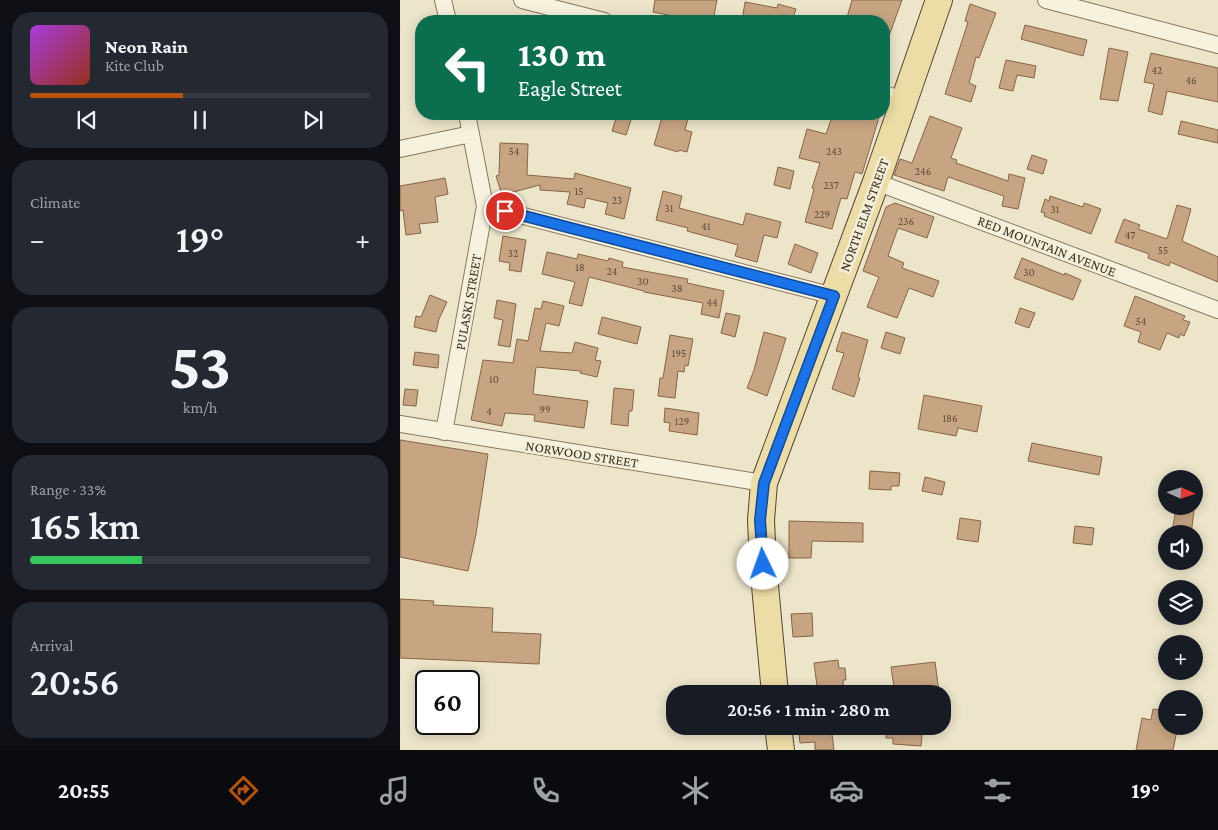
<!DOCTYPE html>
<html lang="en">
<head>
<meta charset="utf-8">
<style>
	:root { --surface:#171b24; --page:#242831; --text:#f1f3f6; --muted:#9ea1a6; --line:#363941; --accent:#b45309 }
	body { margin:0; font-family:"Crimson Pro",serif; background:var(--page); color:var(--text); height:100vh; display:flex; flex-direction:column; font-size:19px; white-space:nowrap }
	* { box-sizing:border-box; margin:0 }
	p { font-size:16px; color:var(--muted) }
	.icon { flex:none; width:28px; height:28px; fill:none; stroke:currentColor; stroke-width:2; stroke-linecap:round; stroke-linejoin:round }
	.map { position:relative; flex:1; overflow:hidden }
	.details { display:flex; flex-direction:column; gap:12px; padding:12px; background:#0d0f14; width:400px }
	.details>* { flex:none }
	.guide { position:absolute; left:15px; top:15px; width:475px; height:105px; border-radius:20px; box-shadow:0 2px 12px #0003; background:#0b6e4f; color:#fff; overflow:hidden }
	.needle { width:32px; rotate:93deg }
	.controls { position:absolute; left:758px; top:470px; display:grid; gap:10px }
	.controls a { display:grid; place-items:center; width:45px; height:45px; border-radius:50%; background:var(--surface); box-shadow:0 2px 12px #0003; font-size:25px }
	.speed { position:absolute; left:15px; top:670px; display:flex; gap:10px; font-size:25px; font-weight:700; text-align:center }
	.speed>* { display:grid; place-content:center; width:65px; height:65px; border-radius:50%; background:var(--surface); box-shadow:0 2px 12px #0003; line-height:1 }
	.speed .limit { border:2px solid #111; border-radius:8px; background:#fff; color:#111 }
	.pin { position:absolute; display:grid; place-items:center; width:42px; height:42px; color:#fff; margin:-21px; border:2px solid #fff; border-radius:50%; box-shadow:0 1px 5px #0007 }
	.me { position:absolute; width:55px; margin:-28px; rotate:357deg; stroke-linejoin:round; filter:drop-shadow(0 0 4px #0008) }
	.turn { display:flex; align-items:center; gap:18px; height:105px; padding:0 20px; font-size:22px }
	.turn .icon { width:65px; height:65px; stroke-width:2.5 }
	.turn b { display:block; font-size:35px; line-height:42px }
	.big { font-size:38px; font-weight:600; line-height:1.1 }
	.details .tile { flex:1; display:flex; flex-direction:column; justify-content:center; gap:8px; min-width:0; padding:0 18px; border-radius:20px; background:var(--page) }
	.details .dial { align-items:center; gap:0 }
	.dial b { font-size:65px; line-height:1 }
	.song { display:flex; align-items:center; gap:15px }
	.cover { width:60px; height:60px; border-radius:8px; background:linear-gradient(135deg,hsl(280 70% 55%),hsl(10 70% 35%)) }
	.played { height:5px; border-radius:2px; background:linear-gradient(90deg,var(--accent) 45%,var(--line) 45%) }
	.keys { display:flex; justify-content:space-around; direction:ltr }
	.heat { display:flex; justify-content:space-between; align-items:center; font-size:28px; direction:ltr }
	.charge { height:8px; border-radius:4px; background:linear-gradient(90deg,#34c759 33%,var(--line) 0) }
	.trip { position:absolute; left:266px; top:685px; width:285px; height:50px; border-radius:20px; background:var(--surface); box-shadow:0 2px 12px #0003; font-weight:600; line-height:50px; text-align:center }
	.tabs { display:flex; height:80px; justify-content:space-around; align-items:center; background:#090b0e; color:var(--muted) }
	.tabs .icon { width:35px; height:35px }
	.tabs .selected { color:var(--accent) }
	.tabs b { font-size:22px; color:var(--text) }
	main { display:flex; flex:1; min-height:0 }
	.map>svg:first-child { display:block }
</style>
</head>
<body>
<main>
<section class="details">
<div class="tile">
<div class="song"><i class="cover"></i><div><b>Neon Rain</b><p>Kite Club</p></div></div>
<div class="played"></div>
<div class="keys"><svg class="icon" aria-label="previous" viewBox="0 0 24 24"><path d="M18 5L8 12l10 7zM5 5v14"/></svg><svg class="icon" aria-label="pause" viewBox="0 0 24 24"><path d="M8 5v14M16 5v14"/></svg><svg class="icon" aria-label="next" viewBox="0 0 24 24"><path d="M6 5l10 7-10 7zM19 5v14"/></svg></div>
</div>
<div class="tile"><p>Climate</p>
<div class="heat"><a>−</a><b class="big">19°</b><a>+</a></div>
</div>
<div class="tile dial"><b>53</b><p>km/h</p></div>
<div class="tile"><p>Range · 33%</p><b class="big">165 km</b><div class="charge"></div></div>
<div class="tile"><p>Arrival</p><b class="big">20:56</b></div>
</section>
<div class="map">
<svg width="818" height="750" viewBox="0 0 818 750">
	<rect width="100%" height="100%" fill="#ece5ca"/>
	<!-- building -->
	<g fill="#c8a582" stroke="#866546">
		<polygon points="255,0 317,0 313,21 298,21 253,12"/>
		<polygon points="452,0 502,0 485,47 484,47 484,21 446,21"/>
		<polygon points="345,2 377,8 378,4 396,9 392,21 342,21"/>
		<polygon points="570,4 596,13 579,58 576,57 569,83 576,86 571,102 545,94 568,22 565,21"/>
		<polygon points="625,25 687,40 683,56 621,39"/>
		<polygon points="709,48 728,52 718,101 700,99"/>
		<polygon points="751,53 818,68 818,102 767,91 762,115 748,111 754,84 744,82"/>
		<polygon points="606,60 636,66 634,78 617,75 613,91 599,88"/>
		<polygon points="263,114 289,114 285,130 292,132 287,152 279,150 278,152 254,145"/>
		<polygon points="433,114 480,114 462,174 455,172 447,199 441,198 432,229 405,222 414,189 412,188 420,163 399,158 407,129 426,134"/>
		<polygon points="217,115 231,120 226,135 212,131"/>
		<polygon points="530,116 562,128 551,158 557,160 556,163 608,181 609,174 625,178 618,209 602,206 604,196 548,177 544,191 494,175 500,159 512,163"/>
		<polygon points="781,121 818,130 818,143 778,134"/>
		<polygon points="100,143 128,144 127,175 174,179 175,173 231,188 224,219 205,214 208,203 186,198 184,208 167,204 170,192 140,190 140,185 102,195 96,176 99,175"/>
		<polygon points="632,155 647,160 643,174 627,169"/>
		<polygon points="378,167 394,171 390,189 374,185"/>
		<polygon points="45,178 48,194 35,197 38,222 19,224 21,233 6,235 3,210 0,211 0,186"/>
		<polygon points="263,191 282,196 279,208 343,225 346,213 381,222 377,238 364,235 357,262 335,256 338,245 287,231 288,228 256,220"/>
		<polygon points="650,196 683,207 684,203 701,209 691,234 644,216 645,213 641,212 645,199 649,201"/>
		<polygon points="495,203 534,217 527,238 498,228 488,256 504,263 502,268 539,281 533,297 509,288 497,318 467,307 479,277 463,271 486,207"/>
		<polygon points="777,205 791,209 782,241 818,257 818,282 770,262 769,266 748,258 749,254 715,242 724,219 740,225 738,229 767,239"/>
		<polygon points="103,236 126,240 121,272 109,270 110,263 99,261"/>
		<polygon points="395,244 418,253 411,273 388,264"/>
		<polygon points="147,252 177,259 178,254 208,261 209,258 223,262 222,267 288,279 287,283 324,291 319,318 301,314 303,303 244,292 244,291 189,277 182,306 169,303 175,282 142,274"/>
		<polygon points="622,258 664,275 665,273 681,280 673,300 614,278"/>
		<polygon points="30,295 47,302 39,319 36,332 14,327 16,316 21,317"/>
		<polygon points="735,296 785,316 783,320 790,322 784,336 780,334 779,338 767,333 760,350 738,342 741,332 724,326"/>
		<polygon points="97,300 116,304 110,347 98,345 103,320 94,318"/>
		<polygon points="143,301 164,306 159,326 146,323 140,351 172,353 175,342 198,348 195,360 201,361 197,377 180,373 181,371 136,367 133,394 188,401 184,428 134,421 135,415 105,413 102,426 71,420 83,360 113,363 117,339 128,341 135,308 141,309"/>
		<polygon points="620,308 635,313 629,328 615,323"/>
		<polygon points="326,313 340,316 335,337 321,333"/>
		<polygon points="202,317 241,327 237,344 198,334"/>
		<polygon points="364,332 386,338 378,364 367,396 347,388 354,370"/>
		<polygon points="442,332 468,340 458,377 460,378 454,397 432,389 444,353 436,351"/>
		<polygon points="486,332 505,338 500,354 481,348"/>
		<polygon points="270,335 293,339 288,366 285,365 284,372 278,371 275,398 258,396 260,378 263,378"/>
		<polygon points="15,352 39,355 38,368 13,365"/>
		<polygon points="214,388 234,390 232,411 229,411 228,426 211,424"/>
		<polygon points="5,389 18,390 16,406 3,405"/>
		<polygon points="524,395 582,406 577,432 558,428 556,436 518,429"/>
		<polygon points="265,408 299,413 297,435 269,431 270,423 264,422"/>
		<polygon points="0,440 88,454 76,534 68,571 0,557"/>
		<polygon points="632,443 702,457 699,475 628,461"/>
		<polygon points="470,471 500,473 499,486 491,486 491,490 469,489"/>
		<polygon points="525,477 545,482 542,495 522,491"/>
		<polygon points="776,509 794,511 791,534 772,532"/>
		<polygon points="560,518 581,521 578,542 557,539"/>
		<polygon points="389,521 463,523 463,542 412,541 411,558 389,558"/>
		<polygon points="675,526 694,528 692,545 673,543"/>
		<polygon points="0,599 34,601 33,605 93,608 92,632 141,634 139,664 0,658"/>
		<polygon points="412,613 413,636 393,637 391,614"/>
		<polygon points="438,660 439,668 445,668 446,680 443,680 444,694 418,694 414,663"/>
		<polygon points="535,662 539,692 495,694 491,667"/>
		<polygon points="753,709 766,711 766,726 778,726 773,750 736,750 742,718 751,720"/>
		<polygon points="398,726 431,726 434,750 415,750 415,742 400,743"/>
		<polygon points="487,726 523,726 521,746 493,744 493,738 486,738"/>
	</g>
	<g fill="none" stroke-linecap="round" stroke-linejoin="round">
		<defs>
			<g id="minor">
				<polyline points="43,0 48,21"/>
				<polyline points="122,0 204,21"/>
				<polyline points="646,0 818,45"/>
				<polyline points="484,94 504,100"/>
				<polyline points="0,149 71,134"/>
				<polyline points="476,182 818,310"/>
				<polyline points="85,206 434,296"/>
				<polyline points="0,424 364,483"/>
				<polyline points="44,432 85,206 67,114"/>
			</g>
			<g id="primary">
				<polyline points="375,694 363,564 361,520 364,483 476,182 539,0"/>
				<polyline points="378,726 381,750"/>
			</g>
		</defs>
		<!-- minor casing -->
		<use href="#minor" stroke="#88785f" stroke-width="18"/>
		<!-- primary casing -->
		<use href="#primary" stroke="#574633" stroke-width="28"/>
		<!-- minor -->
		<use href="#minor" stroke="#f7f2dd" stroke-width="16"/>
		<!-- primary -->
		<use href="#primary" stroke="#ecdca5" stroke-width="26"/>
	</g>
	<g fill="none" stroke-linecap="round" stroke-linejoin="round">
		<defs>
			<polyline id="route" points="105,211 434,296 364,483 360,520 363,564"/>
		</defs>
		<!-- route casing -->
		<use href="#route" stroke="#114b97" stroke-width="12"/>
		<!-- route -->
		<use href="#route" stroke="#1a73e8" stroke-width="9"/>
	</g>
	<g text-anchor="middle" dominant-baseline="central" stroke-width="5" stroke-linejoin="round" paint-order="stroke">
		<!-- number labels -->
		<g font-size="11" fill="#5e4c3a">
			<text x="757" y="70">42</text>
			<text x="791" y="80">46</text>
			<text x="114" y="151">54</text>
			<text x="434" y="151">243</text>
			<text x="523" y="171">246</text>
			<text x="431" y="185">237</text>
			<text x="179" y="191">15</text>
			<text x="217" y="200">23</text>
			<text x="269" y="208">31</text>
			<text x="655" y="209">31</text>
			<text x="422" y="214">229</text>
			<text x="506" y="221">236</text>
			<text x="306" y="226">41</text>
			<text x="730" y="235">47</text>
			<text x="763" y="250">55</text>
			<text x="113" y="253">32</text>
			<text x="180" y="267">18</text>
			<text x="212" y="271">24</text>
			<text x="629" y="272">30</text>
			<text x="243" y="281">30</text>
			<text x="277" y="288">38</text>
			<text x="312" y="302">44</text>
			<text x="741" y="321">54</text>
			<text x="279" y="353">195</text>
			<text x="94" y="379">10</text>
			<text x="145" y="409">99</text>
			<text x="89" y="411">4</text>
			<text x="550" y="418">186</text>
			<text x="282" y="421">129</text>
		</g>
		<!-- street labels -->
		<g font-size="14" fill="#3a2f22" stroke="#f4efd9">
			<text transform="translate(464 215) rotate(-70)">NORTH ELM STREET</text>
			<text transform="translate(647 246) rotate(21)">RED MOUNTAIN AVENUE</text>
			<text transform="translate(68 302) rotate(-80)">PULASKI STREET</text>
			<text transform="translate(182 454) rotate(9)">NORWOOD STREET</text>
		</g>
	</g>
</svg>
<div class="controls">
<a><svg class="needle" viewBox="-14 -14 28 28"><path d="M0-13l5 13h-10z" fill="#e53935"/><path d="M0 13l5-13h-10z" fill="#9ea1a6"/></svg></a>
<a><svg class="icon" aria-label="sound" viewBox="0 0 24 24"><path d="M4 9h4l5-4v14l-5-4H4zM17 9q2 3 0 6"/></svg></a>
<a><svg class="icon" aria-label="layers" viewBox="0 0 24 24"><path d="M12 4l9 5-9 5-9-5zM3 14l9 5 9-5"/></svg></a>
<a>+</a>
<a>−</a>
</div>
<div class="speed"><div class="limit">60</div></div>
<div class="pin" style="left:105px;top:211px;background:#d93025"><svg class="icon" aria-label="arrive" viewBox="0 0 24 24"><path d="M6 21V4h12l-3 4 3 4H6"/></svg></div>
<svg class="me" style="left:363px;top:564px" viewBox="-20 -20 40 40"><circle r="19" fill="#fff"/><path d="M0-13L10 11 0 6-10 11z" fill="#1a73e8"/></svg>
<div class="trip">20:56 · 1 min · 280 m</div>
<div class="guide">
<div class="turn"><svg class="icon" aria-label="left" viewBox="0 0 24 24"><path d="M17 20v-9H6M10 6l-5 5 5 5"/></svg><div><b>130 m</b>Eagle Street</div></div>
</div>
</div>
</main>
<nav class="tabs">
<b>20:55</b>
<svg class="icon selected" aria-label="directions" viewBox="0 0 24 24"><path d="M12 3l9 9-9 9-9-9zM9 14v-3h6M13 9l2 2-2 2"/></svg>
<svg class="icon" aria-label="music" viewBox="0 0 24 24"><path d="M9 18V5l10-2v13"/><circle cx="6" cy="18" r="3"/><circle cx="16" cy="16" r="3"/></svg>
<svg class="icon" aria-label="phone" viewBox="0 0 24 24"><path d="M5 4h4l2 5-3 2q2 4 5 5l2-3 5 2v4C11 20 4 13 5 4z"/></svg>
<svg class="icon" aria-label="climate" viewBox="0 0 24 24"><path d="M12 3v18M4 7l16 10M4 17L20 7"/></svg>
<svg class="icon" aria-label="car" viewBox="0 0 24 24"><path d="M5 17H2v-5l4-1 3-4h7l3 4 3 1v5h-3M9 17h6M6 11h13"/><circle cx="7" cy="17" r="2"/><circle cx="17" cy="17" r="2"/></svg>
<svg class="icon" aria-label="filters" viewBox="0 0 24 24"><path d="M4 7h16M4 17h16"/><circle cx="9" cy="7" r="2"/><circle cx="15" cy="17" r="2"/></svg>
<b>19°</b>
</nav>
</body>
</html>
